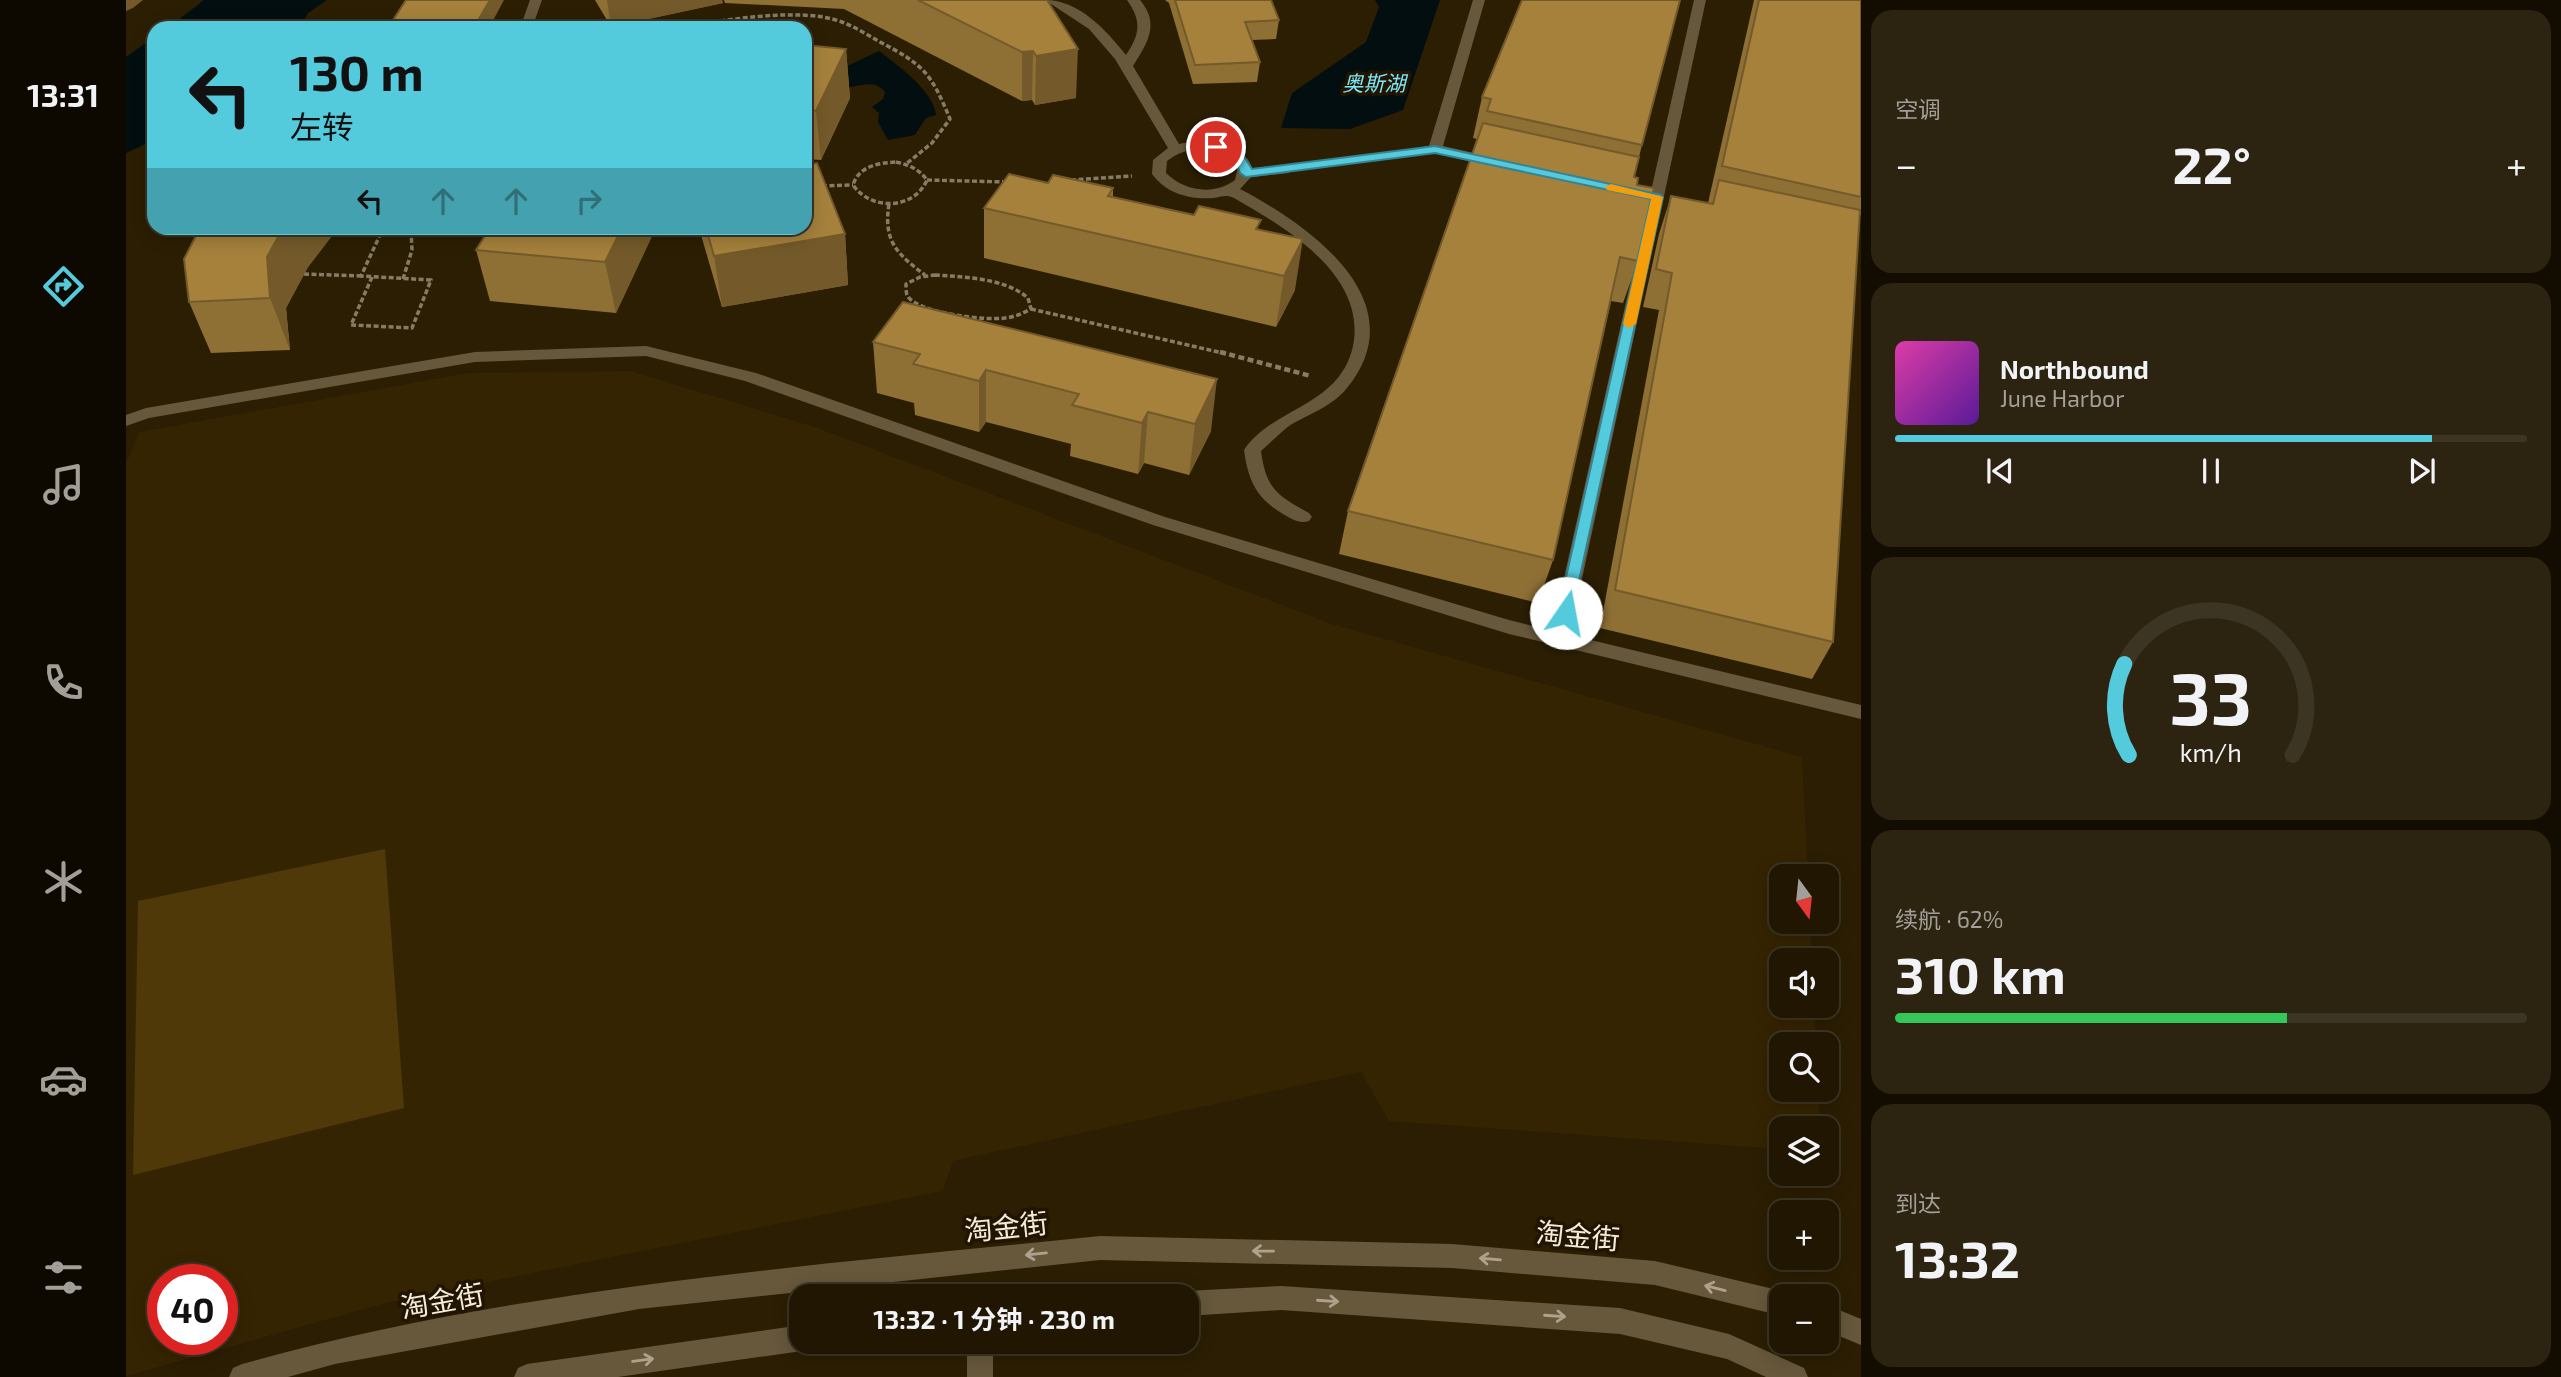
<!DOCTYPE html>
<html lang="zh">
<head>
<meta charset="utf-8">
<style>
	:root { --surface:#201602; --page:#2d2311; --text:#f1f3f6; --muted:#a29f99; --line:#3d3524; --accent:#54cadd }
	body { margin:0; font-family:"Exo 2","Noto Sans SC",sans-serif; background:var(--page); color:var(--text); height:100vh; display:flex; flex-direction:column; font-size:26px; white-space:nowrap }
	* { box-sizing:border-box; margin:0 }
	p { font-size:23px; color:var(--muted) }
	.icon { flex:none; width:38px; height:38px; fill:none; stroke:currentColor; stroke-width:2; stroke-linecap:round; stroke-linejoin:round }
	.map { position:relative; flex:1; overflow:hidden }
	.drawer { display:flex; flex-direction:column; gap:10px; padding:10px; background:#120c01; width:700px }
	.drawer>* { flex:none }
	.top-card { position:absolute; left:21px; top:21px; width:665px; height:214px; border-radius:21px; box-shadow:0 4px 18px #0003,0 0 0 2px var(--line); background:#54cadd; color:#111; overflow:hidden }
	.needle { width:46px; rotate:165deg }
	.controls { position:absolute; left:1643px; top:864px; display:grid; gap:14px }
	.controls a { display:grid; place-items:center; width:70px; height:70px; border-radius:14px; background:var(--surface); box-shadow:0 4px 18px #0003,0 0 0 2px var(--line); font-size:35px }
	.speed { position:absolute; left:21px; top:1264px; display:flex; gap:14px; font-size:35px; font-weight:700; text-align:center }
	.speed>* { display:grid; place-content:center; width:91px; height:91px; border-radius:50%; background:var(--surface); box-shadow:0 4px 18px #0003,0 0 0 2px var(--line); line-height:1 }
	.speed .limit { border:10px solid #d22; background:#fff; color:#111 }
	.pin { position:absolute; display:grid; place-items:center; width:60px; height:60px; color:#fff; margin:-30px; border:4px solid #fff; border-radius:50%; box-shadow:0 2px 7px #0007 }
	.me { position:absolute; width:77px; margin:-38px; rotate:12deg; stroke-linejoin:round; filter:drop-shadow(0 0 5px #0008) }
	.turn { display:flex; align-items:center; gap:24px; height:147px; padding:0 28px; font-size:32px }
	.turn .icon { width:91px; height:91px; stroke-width:2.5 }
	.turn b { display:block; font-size:49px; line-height:60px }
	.lanes { display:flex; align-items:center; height:66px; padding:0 28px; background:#0003; justify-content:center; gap:35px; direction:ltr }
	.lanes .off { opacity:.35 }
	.big { font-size:52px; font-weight:700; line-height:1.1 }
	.drawer .tile { flex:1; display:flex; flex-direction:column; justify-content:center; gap:10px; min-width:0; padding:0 24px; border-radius:21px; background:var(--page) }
	.drawer .dial { align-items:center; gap:0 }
	.dial svg { height:182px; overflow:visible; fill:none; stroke:var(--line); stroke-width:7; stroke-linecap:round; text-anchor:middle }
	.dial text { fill:var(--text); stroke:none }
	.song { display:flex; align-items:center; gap:21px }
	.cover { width:84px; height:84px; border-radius:10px; background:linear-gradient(135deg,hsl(320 70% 55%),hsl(270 70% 35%)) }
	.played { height:7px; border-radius:4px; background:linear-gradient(90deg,var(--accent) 85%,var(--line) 85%) }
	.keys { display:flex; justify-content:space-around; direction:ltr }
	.heat { display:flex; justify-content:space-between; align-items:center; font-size:38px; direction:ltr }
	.charge { height:10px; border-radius:5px; background:linear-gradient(90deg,#34c759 62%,var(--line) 0) }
	.trip { position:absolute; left:663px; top:1284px; width:410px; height:70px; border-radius:21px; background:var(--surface); box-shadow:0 4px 18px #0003,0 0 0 2px var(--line); font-weight:700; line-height:70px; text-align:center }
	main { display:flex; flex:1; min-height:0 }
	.tabs { display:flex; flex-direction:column; width:126px; justify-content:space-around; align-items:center; background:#0d0901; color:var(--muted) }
	.tabs .icon { width:49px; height:49px }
	.tabs .on { color:var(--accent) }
	.tabs b { font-size:32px; color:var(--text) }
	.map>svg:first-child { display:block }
</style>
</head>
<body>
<main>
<nav class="tabs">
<b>13:31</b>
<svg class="icon on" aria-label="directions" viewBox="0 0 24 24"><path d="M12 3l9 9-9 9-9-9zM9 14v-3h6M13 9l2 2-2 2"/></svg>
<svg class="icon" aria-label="music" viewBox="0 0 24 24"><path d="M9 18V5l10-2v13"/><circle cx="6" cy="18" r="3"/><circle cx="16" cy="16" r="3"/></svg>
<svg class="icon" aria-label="phone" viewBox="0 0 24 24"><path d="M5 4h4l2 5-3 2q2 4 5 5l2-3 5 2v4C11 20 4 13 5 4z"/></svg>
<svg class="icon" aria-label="climate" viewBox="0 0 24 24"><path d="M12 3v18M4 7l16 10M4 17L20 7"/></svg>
<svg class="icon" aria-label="car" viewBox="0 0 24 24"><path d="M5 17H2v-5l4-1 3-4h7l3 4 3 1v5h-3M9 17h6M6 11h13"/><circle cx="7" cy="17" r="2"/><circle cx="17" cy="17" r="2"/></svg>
<svg class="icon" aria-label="filters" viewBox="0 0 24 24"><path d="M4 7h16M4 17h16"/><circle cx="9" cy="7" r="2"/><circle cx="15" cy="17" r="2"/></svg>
</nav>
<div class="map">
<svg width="1735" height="1377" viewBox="0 0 1735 1377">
	<rect width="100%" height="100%" fill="#2b1e03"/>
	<!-- built -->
	<path fill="#352401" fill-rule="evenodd" d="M504 371 689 427 1206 624 1676 757 1682 877H1656V922H1684L1686 961H1656V1006H1688L1690 1045H1656V1090H1692L1694 1129H1656L1655 1149 1263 1121 1235 1072 827 1161 817 1191 263 1302 0 1376V464L13 432 342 373ZM37 1279H96V1339H37Z"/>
	<!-- green -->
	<polygon fill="#4f3908" points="259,849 278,1108 7,1175 12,901"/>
	<!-- water -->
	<g fill="#030e10">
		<polygon points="78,0 201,0 182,13 174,28 42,28"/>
		<polygon points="1249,0 1314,0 1277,110 1224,129 1155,128 1166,93 1240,42 1253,7"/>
		<polygon points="28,37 28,140 0,153 0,57"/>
		<path d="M753 51C771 65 808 91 810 115L800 118 789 135 762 140 752 122 753 113 746 107 757 99 759 92C749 79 733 86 719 88L717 68Z"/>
	</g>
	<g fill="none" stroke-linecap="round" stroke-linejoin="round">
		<!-- path-far1 -->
		<g stroke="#867b65" stroke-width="3.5" stroke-dasharray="5 2.5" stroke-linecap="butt">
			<path d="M550 28C594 21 674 6 716 22 729 27 742 35 754 42 798 65 805 73 824 119L806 143 780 164"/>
			<path d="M770 162C783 165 793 169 801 180 788 210 745 211 727 185 733 166 752 163 770 162Z"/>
			<polyline points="801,180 881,182"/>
			<polyline points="945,180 1006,176"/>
			<polyline points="696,186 727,185"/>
			<path d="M763 204C757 241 771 254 799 275"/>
			<polyline points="178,274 235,276"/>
			<path d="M809 275C838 277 879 278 902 298L905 309C897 313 889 317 879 318 861 321 789 313 781 295 780 293 780 286 780 284L794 277Z"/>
			<polyline points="246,277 225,325 286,328 305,280 235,276 254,235 292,228"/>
			<polyline points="277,279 286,250 285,230"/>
			<polyline points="905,309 1101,354"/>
		</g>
		<!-- path -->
		<polyline stroke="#867b65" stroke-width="4.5" stroke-dasharray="6 3.5" stroke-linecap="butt" points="1094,352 1185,376"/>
		<!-- minor -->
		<g fill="#67583c" fill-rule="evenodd">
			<polygon points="404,0 416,0 406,28 394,28"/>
			<path d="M919 0C953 0 980 30 1000 55 1014 34 1016 21 1001 0H1014C1034 24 1022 42 1007 66L1053 144C1076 139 1118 141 1126 168L1163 167V173L1125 177 1114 189C1185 226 1291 302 1221 388 1206 407 1182 414 1163 426 1153 434 1144 443 1135 451 1140 489 1151 495 1183 513L1186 517 1183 521C1173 524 1166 519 1157 514 1130 498 1122 480 1118 450 1139 419 1177 411 1203 387 1215 377 1224 361 1227 346 1241 275 1160 228 1108 198 1100 194 1095 197 1087 198 1063 200 1040 193 1026 174L1027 160 1042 148 989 59 963 29ZM1078 149 1096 154 1112 166 1109 180C1088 196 1058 191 1040 173L1041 161C1053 152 1063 149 1078 149Z"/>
			<rect x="841" y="1342" width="26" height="35"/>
		</g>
		<!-- tertiary -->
		<g fill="#67583c" fill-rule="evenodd">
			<polygon points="1347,0 1359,0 1317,146 1374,159 1374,165 1369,166 1309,153 1153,173 1151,170 1158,166 1303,146"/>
			<polygon points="1568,0 1580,0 1444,635 1735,705 1735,719 1383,634 1027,525 619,381 520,356 349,362 23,418 0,426 0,415 20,408 349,352 520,346 630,373 1039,517 1383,620 1426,631"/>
			<path d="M974 1236 1326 1244 1529 1261 1656 1291 1666 1297H1656V1316L1529 1285 1326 1268 974 1260 513 1309 209 1364 162 1377H103L107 1368 116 1364C395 1286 687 1266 974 1236Z"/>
			<polygon points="1155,1286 1494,1308 1603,1334 1678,1368 1682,1377 1640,1377 1601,1359 1494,1334 1155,1310 1060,1316 1060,1297 1050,1297 1060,1291"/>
			<polygon points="1701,1305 1735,1319 1735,1345 1701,1331"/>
			<polygon points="676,1325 676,1342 687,1342 685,1347 676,1351 492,1377 388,1377 392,1368 401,1364"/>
		</g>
	</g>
	<!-- wall -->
	<g fill="#8e6f34">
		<polygon points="280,0 363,28 262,28"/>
		<polygon points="469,0 596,0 597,3 485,27"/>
		<polygon points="598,0 921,0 950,98 909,105 906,100 896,101 718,9 599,3"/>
		<polygon points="1039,0 1145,0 1153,20 1150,39 1126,40 1134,62 1131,82 1067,84 1043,3"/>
		<polygon points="1396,0 1516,145 1508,177 1511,185 1512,261 1497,303 1485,301 1427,560 1412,603 1213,554 1222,511 1351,139 1347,138 1356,97"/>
		<polygon points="1628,0 1735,0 1735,215 1734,215 1707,642 1686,679 1474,628 1533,310 1517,307 1533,234 1545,196 1582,203"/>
		<polygon points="679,45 720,49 724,98 695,160 679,159"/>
		<polygon points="987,188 987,197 1134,229 1169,290 1150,327 858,258 858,208"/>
		<polygon points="74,228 212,228 182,267 160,308 164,350 85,353 63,302"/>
		<polygon points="573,228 679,228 719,234 722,285 596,307"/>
		<polygon points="526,236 490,313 364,301 350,250"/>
		<polygon points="777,302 1085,431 1063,475 1018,463 1012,474 944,456 945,444 860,422 853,432 789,415 788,403 751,393 747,342"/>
	</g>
	<!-- shaded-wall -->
	<g fill="#745a2a">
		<polygon points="0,0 17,0 7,8 0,11"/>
		<polygon points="364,0 378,0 363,28 351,28 350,24"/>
		<polygon points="481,0 596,0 597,3 485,27"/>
		<polygon points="720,49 724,98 695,160 690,111"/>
		<polygon points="952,49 950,98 909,105 910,56"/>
		<polygon points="907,51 906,100 896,101 896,52"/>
		<polygon points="157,228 212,228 182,267 160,308 164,350 144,298 141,257"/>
		<polygon points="496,228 524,228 526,236 490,313 479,262"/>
		<polygon points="719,234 722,285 596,307 588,256"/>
		<polygon points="1177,239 1169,290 1150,327 1158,276"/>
		<polygon points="860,370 860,422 853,432 853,381"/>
		<polygon points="1091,379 1085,431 1063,475 1069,424"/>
		<polygon points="1022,412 1018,463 1012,474 1016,423"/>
	</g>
	<!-- building -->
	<g fill="#a5813c" stroke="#745a2a" stroke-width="2">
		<polygon points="280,0 364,0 350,24 338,24 335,28 262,28"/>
		<polygon points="792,0 921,0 952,49 910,56 907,51 896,52"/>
		<polygon points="1049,0 1145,0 1153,20 1119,22 1134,62 1069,65"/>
		<polygon points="1396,0 1554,0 1516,145 1361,111 1365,99 1356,97"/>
		<polygon points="1633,0 1735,0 1735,197 1596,166"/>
		<polygon points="679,45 720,49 690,111 679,109"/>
		<polygon points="1357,123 1513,157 1508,177 1512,178 1511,185 1528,188 1512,261 1494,257 1427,560 1222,511"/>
		<polygon points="691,163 719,234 588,256 580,228 679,228 679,165"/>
		<polygon points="883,174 922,183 927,175 987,188 982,196 1068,215 1073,206 1135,220 1130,229 1177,239 1158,276 858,208"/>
		<polygon points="1593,180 1734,210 1707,642 1489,590 1546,273 1530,269 1545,196 1587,204"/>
		<polygon points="74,228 157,228 141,257 144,298 63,302 58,259"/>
		<polygon points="364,228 496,228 479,262 350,250"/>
		<polygon points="777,302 1091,379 1069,424 1022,412 1016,423 946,405 953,394 860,370 853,381 787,364 794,354 747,342"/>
	</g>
	<!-- one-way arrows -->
	<defs><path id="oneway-shaft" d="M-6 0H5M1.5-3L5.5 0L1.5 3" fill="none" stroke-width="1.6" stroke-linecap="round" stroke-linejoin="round" transform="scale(1.75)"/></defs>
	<g stroke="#aea28c">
		<use href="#oneway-shaft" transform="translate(1137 1251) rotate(-179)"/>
		<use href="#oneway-shaft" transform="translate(910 1254) rotate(174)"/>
		<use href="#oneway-shaft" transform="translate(1364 1259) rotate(-175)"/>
		<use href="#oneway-shaft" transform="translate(1589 1288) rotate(-166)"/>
		<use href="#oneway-shaft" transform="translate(1202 1301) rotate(4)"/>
		<use href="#oneway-shaft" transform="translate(1429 1316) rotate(4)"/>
		<use href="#oneway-shaft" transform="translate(517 1360) rotate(-8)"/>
	</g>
	<!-- route -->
	<polygon fill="#54cadd" stroke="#378390" stroke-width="2" points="1090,143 1117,155 1126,169 1309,146 1535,195 1537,197 1445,617 1434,617 1432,613 1525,199 1309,153 1120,177 1114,173 1109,160 1086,149 1084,147"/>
	<!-- slow -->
	<polygon fill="#f59e0b" points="1485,184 1537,197 1510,324 1503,328 1497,324 1525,199 1481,190 1479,187"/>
	<g text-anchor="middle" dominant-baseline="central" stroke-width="7" stroke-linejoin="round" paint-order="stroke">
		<!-- far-water labels -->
		<g font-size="21" font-style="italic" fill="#7ce8fa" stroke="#211400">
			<text x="1248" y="82">奥斯湖</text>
		</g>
		<!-- near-street labels -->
		<g font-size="28" fill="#f4ebdb" stroke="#211400">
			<text transform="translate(880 1226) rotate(-6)">淘金街</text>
			<text transform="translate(1452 1235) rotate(5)">淘金街</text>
			<text transform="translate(316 1300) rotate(-10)">淘金街</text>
		</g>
	</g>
</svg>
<div class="controls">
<a><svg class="needle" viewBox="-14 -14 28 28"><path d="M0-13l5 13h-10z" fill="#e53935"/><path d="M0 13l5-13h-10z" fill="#a29f99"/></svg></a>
<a><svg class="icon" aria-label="sound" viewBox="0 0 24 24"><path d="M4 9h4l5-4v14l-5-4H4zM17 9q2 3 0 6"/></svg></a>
<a><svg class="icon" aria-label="search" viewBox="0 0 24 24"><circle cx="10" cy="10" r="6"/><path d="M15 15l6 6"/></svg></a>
<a><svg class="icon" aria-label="layers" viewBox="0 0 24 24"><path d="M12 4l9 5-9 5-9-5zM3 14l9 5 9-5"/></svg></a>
<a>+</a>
<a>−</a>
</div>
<div class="speed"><div class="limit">40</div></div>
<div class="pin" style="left:1090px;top:147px;background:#d93025"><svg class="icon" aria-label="arrive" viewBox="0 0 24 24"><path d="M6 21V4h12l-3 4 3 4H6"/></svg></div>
<svg class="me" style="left:1440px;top:613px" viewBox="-20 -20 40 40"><circle r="19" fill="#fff"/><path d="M0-13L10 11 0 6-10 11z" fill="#54cadd"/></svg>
<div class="trip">13:32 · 1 分钟 · 230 m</div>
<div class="top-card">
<div class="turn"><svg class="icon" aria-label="left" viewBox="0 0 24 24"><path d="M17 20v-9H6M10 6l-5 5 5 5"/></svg><div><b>130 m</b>左转</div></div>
<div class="lanes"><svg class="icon" aria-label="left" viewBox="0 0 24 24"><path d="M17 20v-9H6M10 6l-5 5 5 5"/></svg><svg class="icon off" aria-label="ahead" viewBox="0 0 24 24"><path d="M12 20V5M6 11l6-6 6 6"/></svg><svg class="icon off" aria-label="ahead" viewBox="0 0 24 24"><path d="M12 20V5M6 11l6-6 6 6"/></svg><svg class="icon off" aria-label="right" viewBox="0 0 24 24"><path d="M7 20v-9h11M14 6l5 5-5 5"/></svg></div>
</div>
</div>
<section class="drawer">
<div class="tile"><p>空调</p>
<div class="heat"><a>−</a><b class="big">22°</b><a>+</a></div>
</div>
<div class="tile">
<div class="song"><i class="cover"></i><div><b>Northbound</b><p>June Harbor</p></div></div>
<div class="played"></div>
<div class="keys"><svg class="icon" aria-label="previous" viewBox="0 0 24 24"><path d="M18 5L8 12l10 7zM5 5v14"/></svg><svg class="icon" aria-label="pause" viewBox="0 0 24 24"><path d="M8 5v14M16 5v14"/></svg><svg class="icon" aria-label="next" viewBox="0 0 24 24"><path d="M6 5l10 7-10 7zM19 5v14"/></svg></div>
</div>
<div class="tile dial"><svg viewBox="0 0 100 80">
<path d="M14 69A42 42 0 1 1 86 69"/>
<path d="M14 69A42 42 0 0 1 12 29" stroke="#54cadd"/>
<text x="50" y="56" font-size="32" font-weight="700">33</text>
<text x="50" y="72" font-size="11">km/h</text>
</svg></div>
<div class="tile"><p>续航 · 62%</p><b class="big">310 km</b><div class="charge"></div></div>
<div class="tile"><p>到达</p><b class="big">13:32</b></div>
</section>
</main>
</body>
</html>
